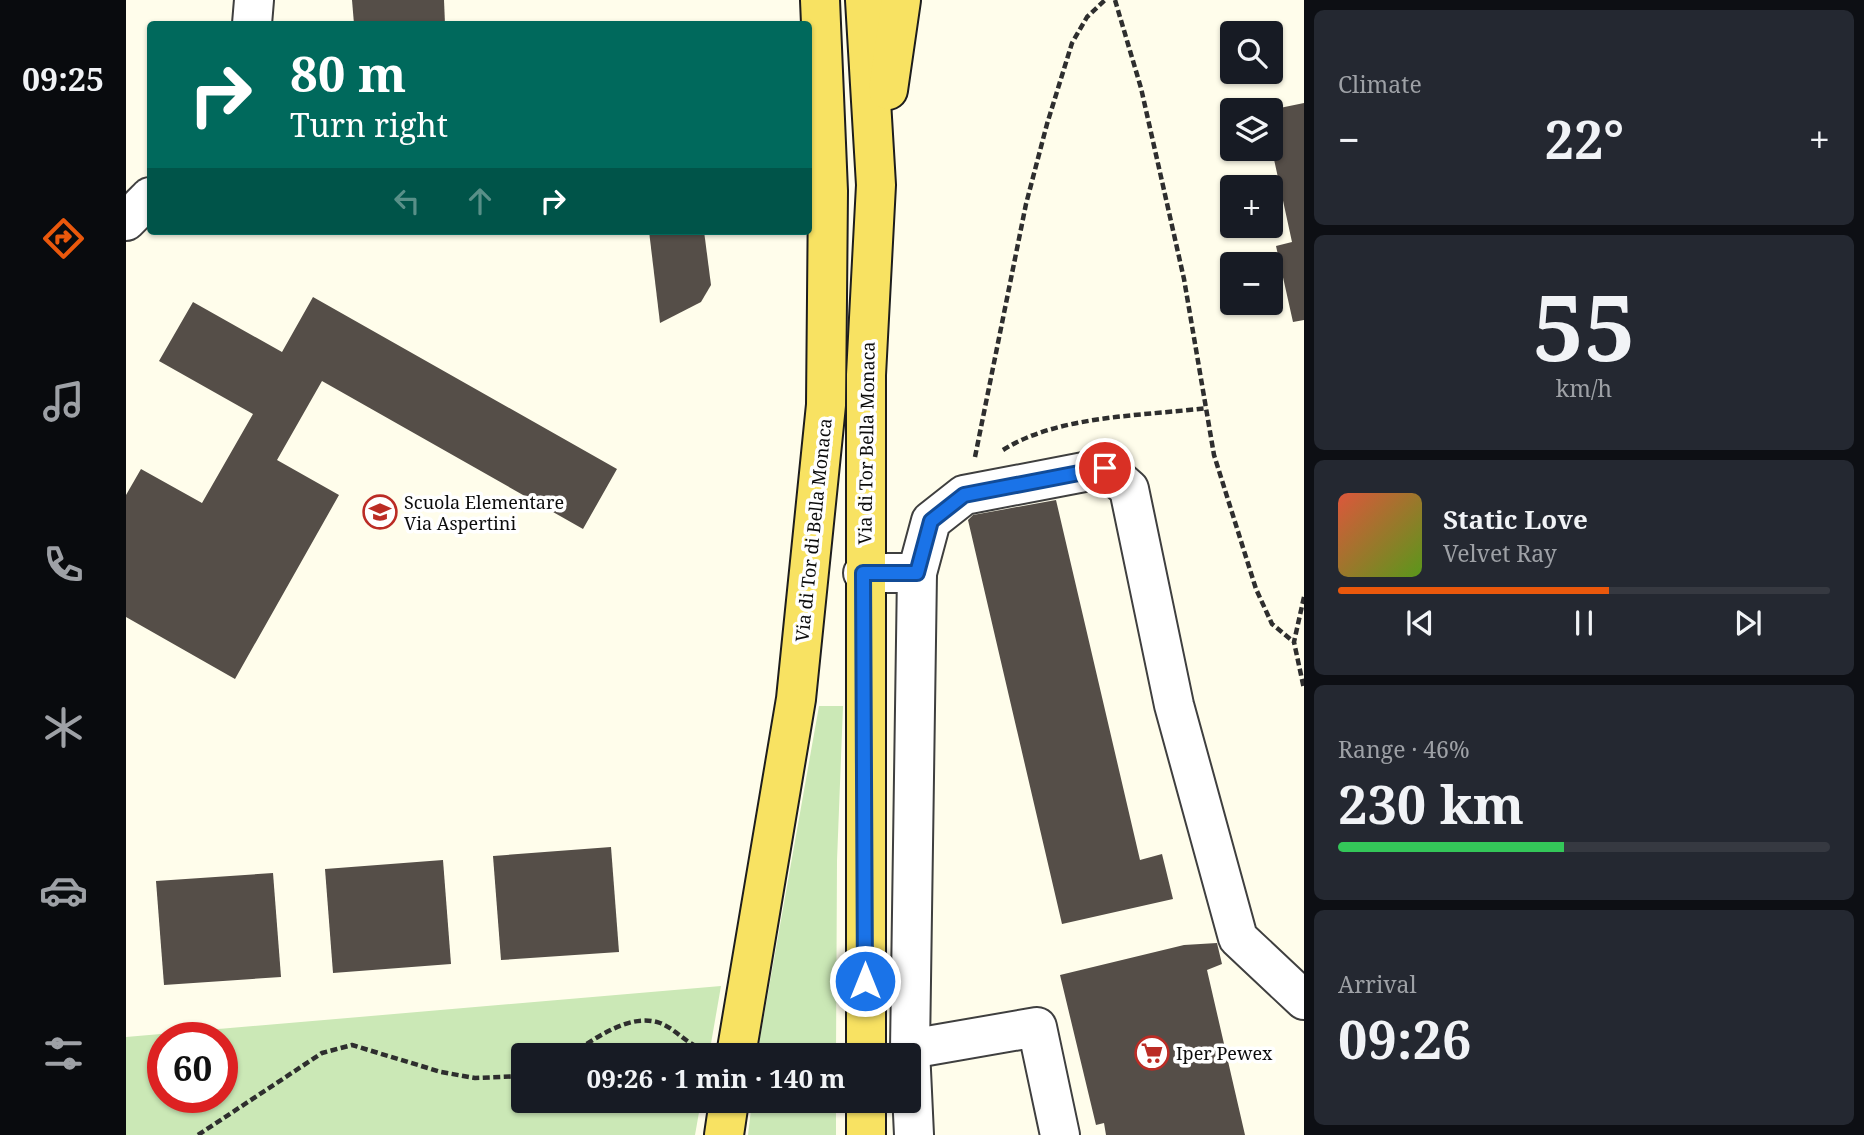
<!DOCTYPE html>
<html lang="en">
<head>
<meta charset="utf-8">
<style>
	:root { --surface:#171b24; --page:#242831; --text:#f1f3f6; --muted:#9ea1a6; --line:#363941; --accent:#ea580c }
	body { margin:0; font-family:"Noto Serif",serif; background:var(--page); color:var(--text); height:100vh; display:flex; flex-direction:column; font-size:26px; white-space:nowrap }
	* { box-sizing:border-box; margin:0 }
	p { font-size:23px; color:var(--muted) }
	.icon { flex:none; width:38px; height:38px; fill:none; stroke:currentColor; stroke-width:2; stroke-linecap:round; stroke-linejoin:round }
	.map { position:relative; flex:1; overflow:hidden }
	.side { display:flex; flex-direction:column; gap:10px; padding:10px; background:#0d0f14; width:560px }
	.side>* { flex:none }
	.top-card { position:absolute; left:21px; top:21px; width:665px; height:214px; border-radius:7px; box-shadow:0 2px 5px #0004; background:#00695c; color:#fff; overflow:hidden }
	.buttons { position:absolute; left:1094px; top:21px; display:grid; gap:14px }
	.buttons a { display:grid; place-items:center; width:63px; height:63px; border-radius:7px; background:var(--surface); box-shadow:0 2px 5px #0004; font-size:35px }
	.speed { position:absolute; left:21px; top:1022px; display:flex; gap:14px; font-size:35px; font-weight:700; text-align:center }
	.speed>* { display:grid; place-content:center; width:91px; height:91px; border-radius:50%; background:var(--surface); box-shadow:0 2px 5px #0004; line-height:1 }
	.speed .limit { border:10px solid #d22; background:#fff; color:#111 }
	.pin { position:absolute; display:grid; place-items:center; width:60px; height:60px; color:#fff; margin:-30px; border:4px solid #fff; border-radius:50%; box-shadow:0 2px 7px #0007 }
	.me { position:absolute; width:77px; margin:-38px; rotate:0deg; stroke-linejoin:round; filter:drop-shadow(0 0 5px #0008) }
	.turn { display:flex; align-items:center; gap:24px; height:147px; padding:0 28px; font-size:32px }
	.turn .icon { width:91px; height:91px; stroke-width:2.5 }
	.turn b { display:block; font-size:49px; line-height:60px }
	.lanes { display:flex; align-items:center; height:66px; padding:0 28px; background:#0003; justify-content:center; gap:35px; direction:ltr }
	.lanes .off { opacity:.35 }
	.big { font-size:52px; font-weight:700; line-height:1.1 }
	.side .card { flex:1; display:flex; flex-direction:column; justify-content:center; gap:10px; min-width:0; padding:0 24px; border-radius:10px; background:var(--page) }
	.side .dial { align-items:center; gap:0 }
	.dial b { font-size:91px; line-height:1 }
	.song { display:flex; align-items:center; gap:21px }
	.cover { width:84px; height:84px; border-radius:10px; background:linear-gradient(135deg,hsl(10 70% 55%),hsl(90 70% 35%)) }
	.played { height:7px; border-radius:4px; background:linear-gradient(90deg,var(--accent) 55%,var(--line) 55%) }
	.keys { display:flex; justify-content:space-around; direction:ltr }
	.heat { display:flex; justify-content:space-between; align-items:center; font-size:38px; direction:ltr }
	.charge { height:10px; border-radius:5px; background:linear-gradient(90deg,#34c759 46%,var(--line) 0) }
	.trip { position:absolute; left:385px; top:1043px; width:410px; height:70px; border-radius:7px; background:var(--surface); box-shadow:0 2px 5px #0004; font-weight:700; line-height:70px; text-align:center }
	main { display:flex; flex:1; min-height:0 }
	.menu { display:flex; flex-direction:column; width:126px; justify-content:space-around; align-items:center; background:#090b0e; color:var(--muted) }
	.menu .icon { width:49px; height:49px }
	.menu .on { color:var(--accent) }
	.menu b { font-size:32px; color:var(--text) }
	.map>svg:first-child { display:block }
</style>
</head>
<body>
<main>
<nav class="menu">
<b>09:25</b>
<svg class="icon on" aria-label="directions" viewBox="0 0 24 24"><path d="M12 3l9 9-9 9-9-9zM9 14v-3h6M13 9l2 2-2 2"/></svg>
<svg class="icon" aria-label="music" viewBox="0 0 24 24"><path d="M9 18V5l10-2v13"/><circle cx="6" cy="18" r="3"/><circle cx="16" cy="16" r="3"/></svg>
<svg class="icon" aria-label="phone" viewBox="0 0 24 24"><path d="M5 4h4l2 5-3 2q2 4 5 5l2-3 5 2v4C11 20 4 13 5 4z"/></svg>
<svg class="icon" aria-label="climate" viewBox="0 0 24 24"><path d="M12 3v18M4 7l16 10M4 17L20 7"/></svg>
<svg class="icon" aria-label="car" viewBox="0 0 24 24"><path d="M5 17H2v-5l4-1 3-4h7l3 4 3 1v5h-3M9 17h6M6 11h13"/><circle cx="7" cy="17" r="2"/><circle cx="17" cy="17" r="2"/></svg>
<svg class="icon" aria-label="filters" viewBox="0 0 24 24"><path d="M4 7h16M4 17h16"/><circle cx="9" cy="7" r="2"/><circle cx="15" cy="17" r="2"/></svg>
</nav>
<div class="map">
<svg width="1178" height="1135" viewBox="0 0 1178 1135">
	<rect width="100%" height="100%" fill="#fffdeb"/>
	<!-- green -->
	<g fill="#cbe8b6" fill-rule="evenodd">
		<polygon points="693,706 717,706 711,861 710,1055 631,1055"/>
		<path d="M595 986 583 1055H397V1101H575L569 1135H0V1037ZM37 1038H96V1097H37Z"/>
		<polygon points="626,1101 710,1101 710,1135 622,1135"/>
	</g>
	<!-- building -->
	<g fill="#554e48">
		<polygon points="226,0 318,0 319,24 228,24"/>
		<polygon points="1178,103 1178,320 1167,322 1150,246 1166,242 1144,141 1144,110"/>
		<polygon points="523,231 578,231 585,285 575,302 534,323"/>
		<polygon points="187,297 491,469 457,529 196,381 151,460 213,495 109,679 0,617 0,495 15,469 76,503 127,414 33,361 67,302 156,352"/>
		<polygon points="930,500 1014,860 1036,854 1047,899 936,924 842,520 847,515"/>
		<polygon points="485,847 493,952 375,960 367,856"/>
		<polygon points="317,860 325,964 207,973 199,869"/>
		<polygon points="147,873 155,977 38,985 30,881"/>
		<polygon points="1091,943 1096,964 1081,970 1119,1135 980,1135 978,1123 970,1125 934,975 1058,945"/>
	</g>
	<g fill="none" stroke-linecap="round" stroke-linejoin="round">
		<defs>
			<g id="minor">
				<polyline points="126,24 128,0"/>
				<polyline points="0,221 24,197"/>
				<polyline points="737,573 791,573 784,1049 788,1135"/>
				<polyline points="791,573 805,521 838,495 979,468 1003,489 1048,705 1112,938 1178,1000"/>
				<polyline points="784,1049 911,1027 934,1135"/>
			</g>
			<g id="major">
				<polyline points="739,0 750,185 740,375 740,1055"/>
				<polyline points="762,90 775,0"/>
				<polyline points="610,1055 670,699 700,405 702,191 694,0"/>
				<polyline points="740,1101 740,1135"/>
				<polyline points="598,1135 603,1101"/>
			</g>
		</defs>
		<!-- minor casing -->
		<use href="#minor" stroke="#3f3f3f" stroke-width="42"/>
		<!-- major casing -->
		<use href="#major" stroke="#1d1d1d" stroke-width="42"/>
		<!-- path -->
		<g stroke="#2e2e2e" stroke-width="4.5" stroke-dasharray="7 3.5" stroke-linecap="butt">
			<polyline points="989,0 1015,88 1058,279 1088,455 1130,589 1146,624 1168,642"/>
			<path d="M877 450C932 415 1017 416 1081 408"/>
			<polyline points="849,457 900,204 921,124 946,43 961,17 979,0"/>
			<polyline points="1178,597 1168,642 1178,689"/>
			<path d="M443 1055C468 1040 503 1012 534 1023 550 1029 560 1044 577 1049"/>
			<polyline points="72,1135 196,1053 226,1045 315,1072 349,1078 397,1076"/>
		</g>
		<!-- minor -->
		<use href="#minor" stroke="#fff" stroke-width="38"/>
		<!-- major -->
		<use href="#major" stroke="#f8e262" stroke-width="38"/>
	</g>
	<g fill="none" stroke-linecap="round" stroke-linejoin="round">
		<defs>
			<polyline id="route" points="739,981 737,573 791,573 805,521 838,495 979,468"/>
		</defs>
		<!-- route casing -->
		<use href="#route" stroke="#114b97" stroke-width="18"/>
		<!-- route -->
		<use href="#route" stroke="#1a73e8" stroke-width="12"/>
	</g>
	<!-- icons -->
	<defs>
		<symbol id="school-ring" viewBox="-11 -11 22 22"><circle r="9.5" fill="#fff" stroke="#bb2c25" stroke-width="1.5"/><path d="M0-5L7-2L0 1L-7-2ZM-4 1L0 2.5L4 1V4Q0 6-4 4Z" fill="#bb2c25"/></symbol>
		<symbol id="supermarket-ring" viewBox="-11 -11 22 22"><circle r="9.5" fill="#fff" stroke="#bb2c25" stroke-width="1.5"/><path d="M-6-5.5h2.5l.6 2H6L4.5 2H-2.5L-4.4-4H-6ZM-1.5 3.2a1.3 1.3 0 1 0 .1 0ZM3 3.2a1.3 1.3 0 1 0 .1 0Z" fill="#bb2c25"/></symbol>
	</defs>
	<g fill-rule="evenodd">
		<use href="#school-ring" x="235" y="493" width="38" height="38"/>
		<use href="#supermarket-ring" x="1007" y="1034" width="38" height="38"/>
	</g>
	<g text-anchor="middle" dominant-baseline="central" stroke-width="7" stroke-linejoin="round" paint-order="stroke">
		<!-- street labels -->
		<g font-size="18" fill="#0c0c0c" stroke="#fff">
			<text transform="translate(740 443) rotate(-89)">Via di Tor Bella Monaca</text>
			<text transform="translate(687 530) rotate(-84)">Via di Tor di Bella Monaca</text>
		</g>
		<!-- poi labels -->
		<g font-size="18" fill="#0c0c0c" stroke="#fff" text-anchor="start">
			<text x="278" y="502">Scuola Elementare<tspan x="278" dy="21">Via Aspertini</tspan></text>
			<text x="1050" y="1053">Iper Pewex</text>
		</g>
	</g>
</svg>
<div class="buttons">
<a><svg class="icon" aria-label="search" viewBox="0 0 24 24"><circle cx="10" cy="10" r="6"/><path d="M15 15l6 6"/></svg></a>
<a><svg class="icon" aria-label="layers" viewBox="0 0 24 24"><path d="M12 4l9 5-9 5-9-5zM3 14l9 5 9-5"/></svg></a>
<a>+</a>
<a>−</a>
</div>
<div class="speed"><div class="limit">60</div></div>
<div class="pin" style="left:979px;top:468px;background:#d93025"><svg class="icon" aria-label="arrive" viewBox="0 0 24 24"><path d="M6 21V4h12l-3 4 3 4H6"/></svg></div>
<svg class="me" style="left:739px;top:981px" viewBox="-20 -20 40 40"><circle r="17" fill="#1a73e8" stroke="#fff" stroke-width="3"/><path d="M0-11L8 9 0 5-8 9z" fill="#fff"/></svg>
<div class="trip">09:26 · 1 min · 140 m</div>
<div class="top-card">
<div class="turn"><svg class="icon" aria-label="right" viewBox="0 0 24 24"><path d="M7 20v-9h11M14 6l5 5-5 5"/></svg><div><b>80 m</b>Turn right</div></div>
<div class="lanes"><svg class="icon off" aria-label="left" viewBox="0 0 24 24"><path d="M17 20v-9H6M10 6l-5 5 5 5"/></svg><svg class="icon off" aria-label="ahead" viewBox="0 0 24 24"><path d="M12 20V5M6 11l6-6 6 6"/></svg><svg class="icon" aria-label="right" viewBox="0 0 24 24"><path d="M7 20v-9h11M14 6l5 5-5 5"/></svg></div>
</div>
</div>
<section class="side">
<div class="card"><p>Climate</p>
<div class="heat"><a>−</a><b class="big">22°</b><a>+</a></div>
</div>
<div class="card dial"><b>55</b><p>km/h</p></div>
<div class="card">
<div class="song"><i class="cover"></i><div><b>Static Love</b><p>Velvet Ray</p></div></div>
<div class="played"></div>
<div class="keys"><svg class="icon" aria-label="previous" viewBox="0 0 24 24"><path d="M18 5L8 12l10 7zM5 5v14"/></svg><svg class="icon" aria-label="pause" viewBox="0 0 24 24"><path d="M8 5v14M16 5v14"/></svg><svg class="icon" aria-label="next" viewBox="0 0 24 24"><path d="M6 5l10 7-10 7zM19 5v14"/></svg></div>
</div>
<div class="card"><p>Range · 46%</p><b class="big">230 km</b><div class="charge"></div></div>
<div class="card"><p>Arrival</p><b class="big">09:26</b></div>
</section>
</main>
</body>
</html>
